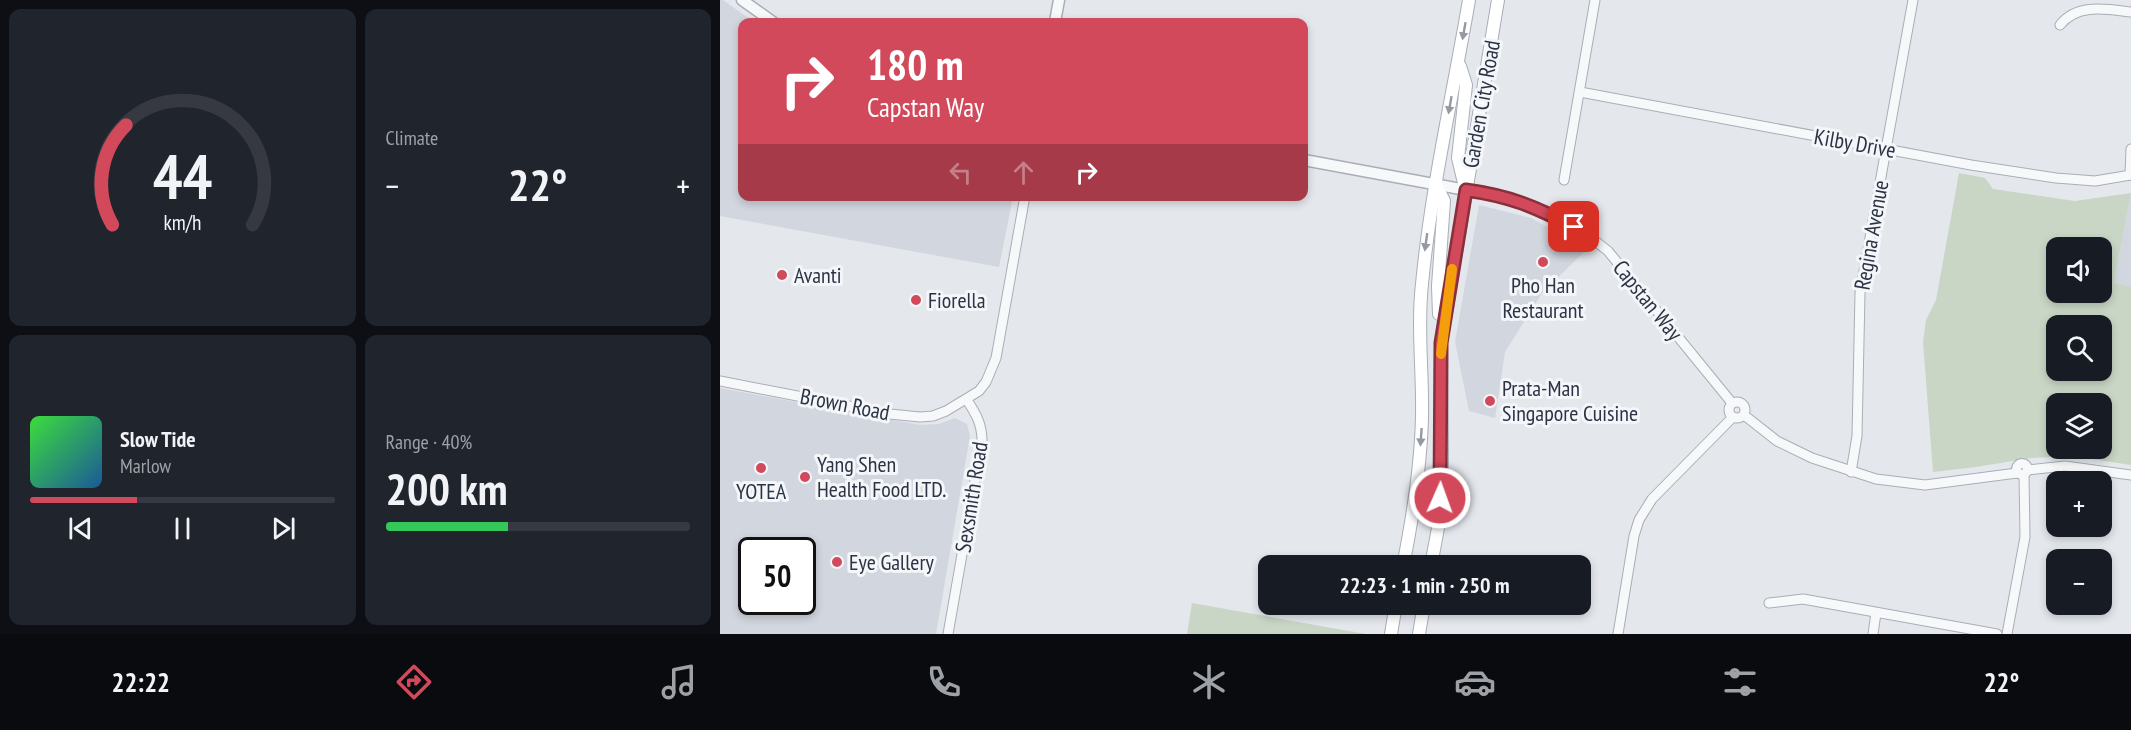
<!DOCTYPE html>
<html lang="en">
<head>
<meta charset="utf-8">
<style>
	:root { --surface:#171b24; --page:#20242c; --text:#f1f3f6; --muted:#9ea1a6; --line:#363941; --accent:#d1495b }
	body { margin:0; font-family:"PT Sans Narrow",sans-serif; background:var(--page); color:var(--text); height:100vh; display:flex; flex-direction:column; font-size:22px; white-space:nowrap }
	* { box-sizing:border-box; margin:0 }
	p { font-size:20px; color:var(--muted) }
	.icon { flex:none; width:33px; height:33px; fill:none; stroke:currentColor; stroke-width:2; stroke-linecap:round; stroke-linejoin:round }
	.map { position:relative; flex:1; overflow:hidden }
	.panel { display:flex; flex-direction:column; gap:9px; padding:9px; background:#0d0f14; width:720px }
	.panel>* { flex:none }
	.hud { position:absolute; left:18px; top:18px; width:570px; height:183px; border-radius:12px; box-shadow:0 3px 9px #0003; background:#d1495b; color:#fff; overflow:hidden }
	.controls { position:absolute; left:1326px; top:237px; display:grid; gap:12px }
	.controls a { display:grid; place-items:center; width:66px; height:66px; border-radius:12px; background:var(--surface); box-shadow:0 3px 9px #0003; font-size:30px }
	.speed { position:absolute; left:18px; top:537px; display:flex; gap:12px; font-size:30px; font-weight:700; text-align:center }
	.speed>* { display:grid; place-content:center; width:78px; height:78px; border-radius:50%; background:var(--surface); box-shadow:0 3px 9px #0003; line-height:1 }
	.speed .limit { border:3px solid #111; border-radius:9px; background:#fff; color:#111 }
	.pin { position:absolute; display:grid; place-items:center; width:51px; height:51px; color:#fff; margin:-26px; border-radius:12px; box-shadow:0 3px 9px #0006 }
	.me { position:absolute; width:66px; margin:-33px; rotate:2deg; stroke-linejoin:round; filter:drop-shadow(0 0 4px #0008) }
	.turn { display:flex; align-items:center; gap:21px; height:126px; padding:0 30px; font-size:27px }
	.turn .icon { width:78px; height:78px; stroke-width:2.5 }
	.turn b { display:block; font-size:42px; line-height:51px }
	.lanes { display:flex; align-items:center; height:57px; padding:0 30px; background:#0003; justify-content:center; gap:30px; direction:ltr }
	.lanes .off { opacity:.35 }
	.big { font-size:45px; font-weight:700; line-height:1.1 }
	.panel .tile { flex:1; display:flex; flex-direction:column; justify-content:center; gap:9px; min-width:0; padding:0 21px; border-radius:12px; background:var(--page) }
	.panel .dial { align-items:center; gap:0 }
	.dial svg { height:156px; overflow:visible; fill:none; stroke:var(--line); stroke-width:7; stroke-linecap:round; text-anchor:middle }
	.dial text { fill:var(--text); stroke:none }
	.song { display:flex; align-items:center; gap:18px }
	.cover { width:72px; height:72px; border-radius:9px; background:linear-gradient(135deg,hsl(120 70% 55%),hsl(210 70% 35%)) }
	.played { height:6px; border-radius:3px; background:linear-gradient(90deg,var(--accent) 35%,var(--line) 35%) }
	.keys { display:flex; justify-content:space-around; direction:ltr }
	.heat { display:flex; justify-content:space-between; align-items:center; font-size:33px; direction:ltr }
	.charge { height:9px; border-radius:4px; background:linear-gradient(90deg,#34c759 40%,var(--line) 0) }
	.panel .tiles { flex:1; display:grid; gap:9px; grid-template-columns:repeat(2,1fr) }
	.trip { position:absolute; left:538px; top:555px; width:333px; height:60px; border-radius:12px; background:var(--surface); box-shadow:0 3px 9px #0003; font-weight:700; line-height:60px; text-align:center }
	.tab-bar { display:flex; height:96px; justify-content:space-around; align-items:center; background:#090b0e; color:var(--muted) }
	.tab-bar .icon { width:42px; height:42px }
	.tab-bar .selected { color:var(--accent) }
	.tab-bar b { font-size:27px; color:var(--text) }
	main { display:flex; flex:1; min-height:0 }
	.map>svg:first-child { display:block }
</style>
</head>
<body>
<main>
<section class="panel">
<div class="tiles">
<div class="tile dial"><svg viewBox="0 0 100 80">
<path d="M14 69A42 42 0 1 1 86 69"/>
<path d="M14 69A42 42 0 0 1 21 18" stroke="#d1495b"/>
<text x="50" y="56" font-size="32" font-weight="700">44</text>
<text x="50" y="72" font-size="11">km/h</text>
</svg></div>
<div class="tile"><p>Climate</p>
<div class="heat"><a>−</a><b class="big">22°</b><a>+</a></div>
</div>
<div class="tile">
<div class="song"><i class="cover"></i><div><b>Slow Tide</b><p>Marlow</p></div></div>
<div class="played"></div>
<div class="keys"><svg class="icon" aria-label="previous" viewBox="0 0 24 24"><path d="M18 5L8 12l10 7zM5 5v14"/></svg><svg class="icon" aria-label="pause" viewBox="0 0 24 24"><path d="M8 5v14M16 5v14"/></svg><svg class="icon" aria-label="next" viewBox="0 0 24 24"><path d="M6 5l10 7-10 7zM19 5v14"/></svg></div>
</div>
<div class="tile"><p>Range · 40%</p><b class="big">200 km</b><div class="charge"></div></div>
</div>
</section>
<div class="map">
<svg width="1411" height="634" viewBox="0 0 1411 634">
	<rect width="100%" height="100%" fill="#e4e7ec"/>
	<!-- built -->
	<g fill="#d2d6de" fill-rule="evenodd">
		<polygon points="0,0 3,0 34,22 22,22 22,196 293,197 279,267 0,216"/>
		<polygon points="1411,193 1411,287 1394,284"/>
		<polygon points="759,205 811,218 867,249 822,293 785,352 775,418 749,411 735,342"/>
		<path d="M0 388 200 425 219 424 235 418 247 424 250 436 216 634H0ZM82 550V602H32V550Z"/>
	</g>
	<!-- green -->
	<g fill="#c9d6c5" fill-rule="evenodd">
		<path d="M1239 173 1265 178 1273 189 1355 201 1411 193 1394 283 1411 287V465L1366 458 1331 457 1311 458 1256 467 1213 472 1203 342 1206 320 1216 300ZM1336 248H1382V292H1336ZM1336 326H1382V370H1336ZM1336 404H1382V448H1336Z"/>
		<polygon points="472,603 646,634 467,634"/>
	</g>
	<g fill="none" stroke-linecap="round" stroke-linejoin="round">
		<defs>
			<g id="minor">
				<path d="M1340 25C1357 3 1386 9 1411 12"/>
				<polyline points="860,92 1251,165 1336,178 1375,181 1411,175"/>
				<polyline points="1410,175 1411,149"/>
				<polyline points="844,180 875,0"/>
				<polyline points="746,190 786,197 820,209 861,230 888,251 1012,403"/>
				<polyline points="0,381 170,414 200,417 213,416 226,411 259,391 266,382 276,358 305,196"/>
				<circle cx="1017" cy="410" r="8"/>
				<polyline points="1024,415 1057,441 1092,458 1156,479 1205,485 1297,473"/>
				<circle cx="1302" cy="469" r="5.5"/>
				<polyline points="1307,470 1345,466 1411,475"/>
				<polyline points="1131,472 1137,436 1140,293 1193,0"/>
				<polyline points="1049,603 1083,599 1277,634"/>
				<path d="M228 634 262 441C262 424 256 414 247 400"/>
				<polyline points="898,634 914,536 919,520 932,499 1013,417"/>
				<polyline points="1153,634 1156,613"/>
				<polyline points="1287,634 1305,537 1304,475"/>
			</g>
			<g id="tertiary">
				<polyline points="22,0 53,22"/>
				<polyline points="335,22 339,0"/>
				<polyline points="584,160 746,190"/>
			</g>
			<g id="secondary">
				<polyline points="740,66 746,85 738,158 745,187"/>
				<polyline points="716,185 724,201 718,286 719,314"/>
				<path d="M683 566C693 516 701 466 702 416 703 372 697 328 702 284 711 189 733 94 749 0"/>
				<polyline points="711,566 720,517 722,460 721,343 778,0"/>
				<polyline points="671,634 676,604"/>
				<polyline points="699,634 704,604"/>
			</g>
		</defs>
		<!-- minor casing -->
		<use href="#minor" stroke="#a9aeb7" stroke-width="11"/>
		<!-- tertiary casing -->
		<use href="#tertiary" stroke="#a9aeb7" stroke-width="13"/>
		<!-- secondary casing -->
		<use href="#secondary" stroke="#a9aeb7" stroke-width="14"/>
		<!-- minor -->
		<use href="#minor" stroke="#f7f8fa" stroke-width="9"/>
		<!-- tertiary -->
		<use href="#tertiary" stroke="#f7f8fa" stroke-width="10"/>
		<!-- secondary -->
		<use href="#secondary" stroke="#fff" stroke-width="12"/>
	</g>
	<!-- one-way arrows -->
	<defs><path id="oneway-solid" d="M-6-.8H1V-3.2L6.5 0L1 3.2V.8H-6Z" transform="scale(1.5)"/></defs>
	<g fill="#959aa2">
		<use href="#oneway-solid" transform="translate(744 31) rotate(100)"/>
		<use href="#oneway-solid" transform="translate(730 105) rotate(100)"/>
		<use href="#oneway-solid" transform="translate(706 242) rotate(98)"/>
		<use href="#oneway-solid" transform="translate(701 437) rotate(94)"/>
	</g>
	<g fill="none" stroke-linecap="round" stroke-linejoin="round">
		<defs>
			<path id="route" d="M720 498 721 343 746 190C790 196 816 207 854 227"/>
		</defs>
		<!-- route casing -->
		<use href="#route" stroke="#882f3b" stroke-width="15"/>
		<!-- route -->
		<use href="#route" stroke="#d1495b" stroke-width="10"/>
		<!-- slow -->
		<polyline stroke="#f59e0b" stroke-width="10" points="721,354 732,269"/>
	</g>
	<!-- markers -->
	<g fill="#d1495b" stroke="#f4f6f9" stroke-width="2">
		<circle cx="823" cy="262" r="6"/>
		<circle cx="62" cy="275" r="6"/>
		<circle cx="196" cy="300" r="6"/>
		<circle cx="770" cy="401" r="6"/>
		<circle cx="41" cy="468" r="6"/>
		<circle cx="85" cy="477" r="6"/>
		<circle cx="117" cy="562" r="6"/>
	</g>
	<g text-anchor="middle" dominant-baseline="central" stroke-width="6" stroke-linejoin="round" paint-order="stroke">
		<!-- street labels -->
		<g font-size="22" fill="#2b3445" stroke="#f4f6f9">
			<text transform="translate(761 104) rotate(-80)">Garden City Road</text>
			<text transform="translate(1135 143) rotate(10)">Kilby Drive</text>
			<text transform="translate(1151 235) rotate(-80)">Regina Avenue</text>
			<text transform="translate(928 300) rotate(51)">Capstan Way</text>
			<text transform="translate(125 404) rotate(11)">Brown Road</text>
			<text transform="translate(251 497) rotate(-81)">Sexsmith Road</text>
		</g>
		<!-- poi labels -->
		<g font-size="22" fill="#2b3445" stroke="#f4f6f9" text-anchor="start">
			<text x="74" y="275">Avanti</text>
			<text x="823" y="285" text-anchor="middle">Pho Han<tspan x="823" dy="25">Restaurant</tspan></text>
			<text x="208" y="300">Fiorella</text>
			<text x="782" y="388">Prata-Man<tspan x="782" dy="25">Singapore Cuisine</tspan></text>
			<text x="97" y="464">Yang Shen<tspan x="97" dy="25">Health Food LTD.</tspan></text>
			<text x="41" y="491" text-anchor="middle">YOTEA</text>
			<text x="129" y="562">Eye Gallery</text>
		</g>
	</g>
</svg>
<div class="controls">
<a><svg class="icon" aria-label="sound" viewBox="0 0 24 24"><path d="M4 9h4l5-4v14l-5-4H4zM17 9q2 3 0 6"/></svg></a>
<a><svg class="icon" aria-label="search" viewBox="0 0 24 24"><circle cx="10" cy="10" r="6"/><path d="M15 15l6 6"/></svg></a>
<a><svg class="icon" aria-label="layers" viewBox="0 0 24 24"><path d="M12 4l9 5-9 5-9-5zM3 14l9 5 9-5"/></svg></a>
<a>+</a>
<a>−</a>
</div>
<div class="speed"><div class="limit">50</div></div>
<div class="pin" style="left:854px;top:227px;background:#d93025"><svg class="icon" aria-label="arrive" viewBox="0 0 24 24"><path d="M6 21V4h12l-3 4 3 4H6"/></svg></div>
<svg class="me" style="left:720px;top:498px" viewBox="-20 -20 40 40"><circle r="17" fill="#d1495b" stroke="#fff" stroke-width="3"/><path d="M0-11L8 9 0 5-8 9z" fill="#fff"/></svg>
<div class="trip">22:23 · 1 min · 250 m</div>
<div class="hud">
<div class="turn"><svg class="icon" aria-label="right" viewBox="0 0 24 24"><path d="M7 20v-9h11M14 6l5 5-5 5"/></svg><div><b>180 m</b>Capstan Way</div></div>
<div class="lanes"><svg class="icon off" aria-label="left" viewBox="0 0 24 24"><path d="M17 20v-9H6M10 6l-5 5 5 5"/></svg><svg class="icon off" aria-label="ahead" viewBox="0 0 24 24"><path d="M12 20V5M6 11l6-6 6 6"/></svg><svg class="icon" aria-label="right" viewBox="0 0 24 24"><path d="M7 20v-9h11M14 6l5 5-5 5"/></svg></div>
</div>
</div>
</main>
<nav class="tab-bar">
<b>22:22</b>
<svg class="icon selected" aria-label="directions" viewBox="0 0 24 24"><path d="M12 3l9 9-9 9-9-9zM9 14v-3h6M13 9l2 2-2 2"/></svg>
<svg class="icon" aria-label="music" viewBox="0 0 24 24"><path d="M9 18V5l10-2v13"/><circle cx="6" cy="18" r="3"/><circle cx="16" cy="16" r="3"/></svg>
<svg class="icon" aria-label="phone" viewBox="0 0 24 24"><path d="M5 4h4l2 5-3 2q2 4 5 5l2-3 5 2v4C11 20 4 13 5 4z"/></svg>
<svg class="icon" aria-label="climate" viewBox="0 0 24 24"><path d="M12 3v18M4 7l16 10M4 17L20 7"/></svg>
<svg class="icon" aria-label="car" viewBox="0 0 24 24"><path d="M5 17H2v-5l4-1 3-4h7l3 4 3 1v5h-3M9 17h6M6 11h13"/><circle cx="7" cy="17" r="2"/><circle cx="17" cy="17" r="2"/></svg>
<svg class="icon" aria-label="filters" viewBox="0 0 24 24"><path d="M4 7h16M4 17h16"/><circle cx="9" cy="7" r="2"/><circle cx="15" cy="17" r="2"/></svg>
<b>22°</b>
</nav>
</body>
</html>
